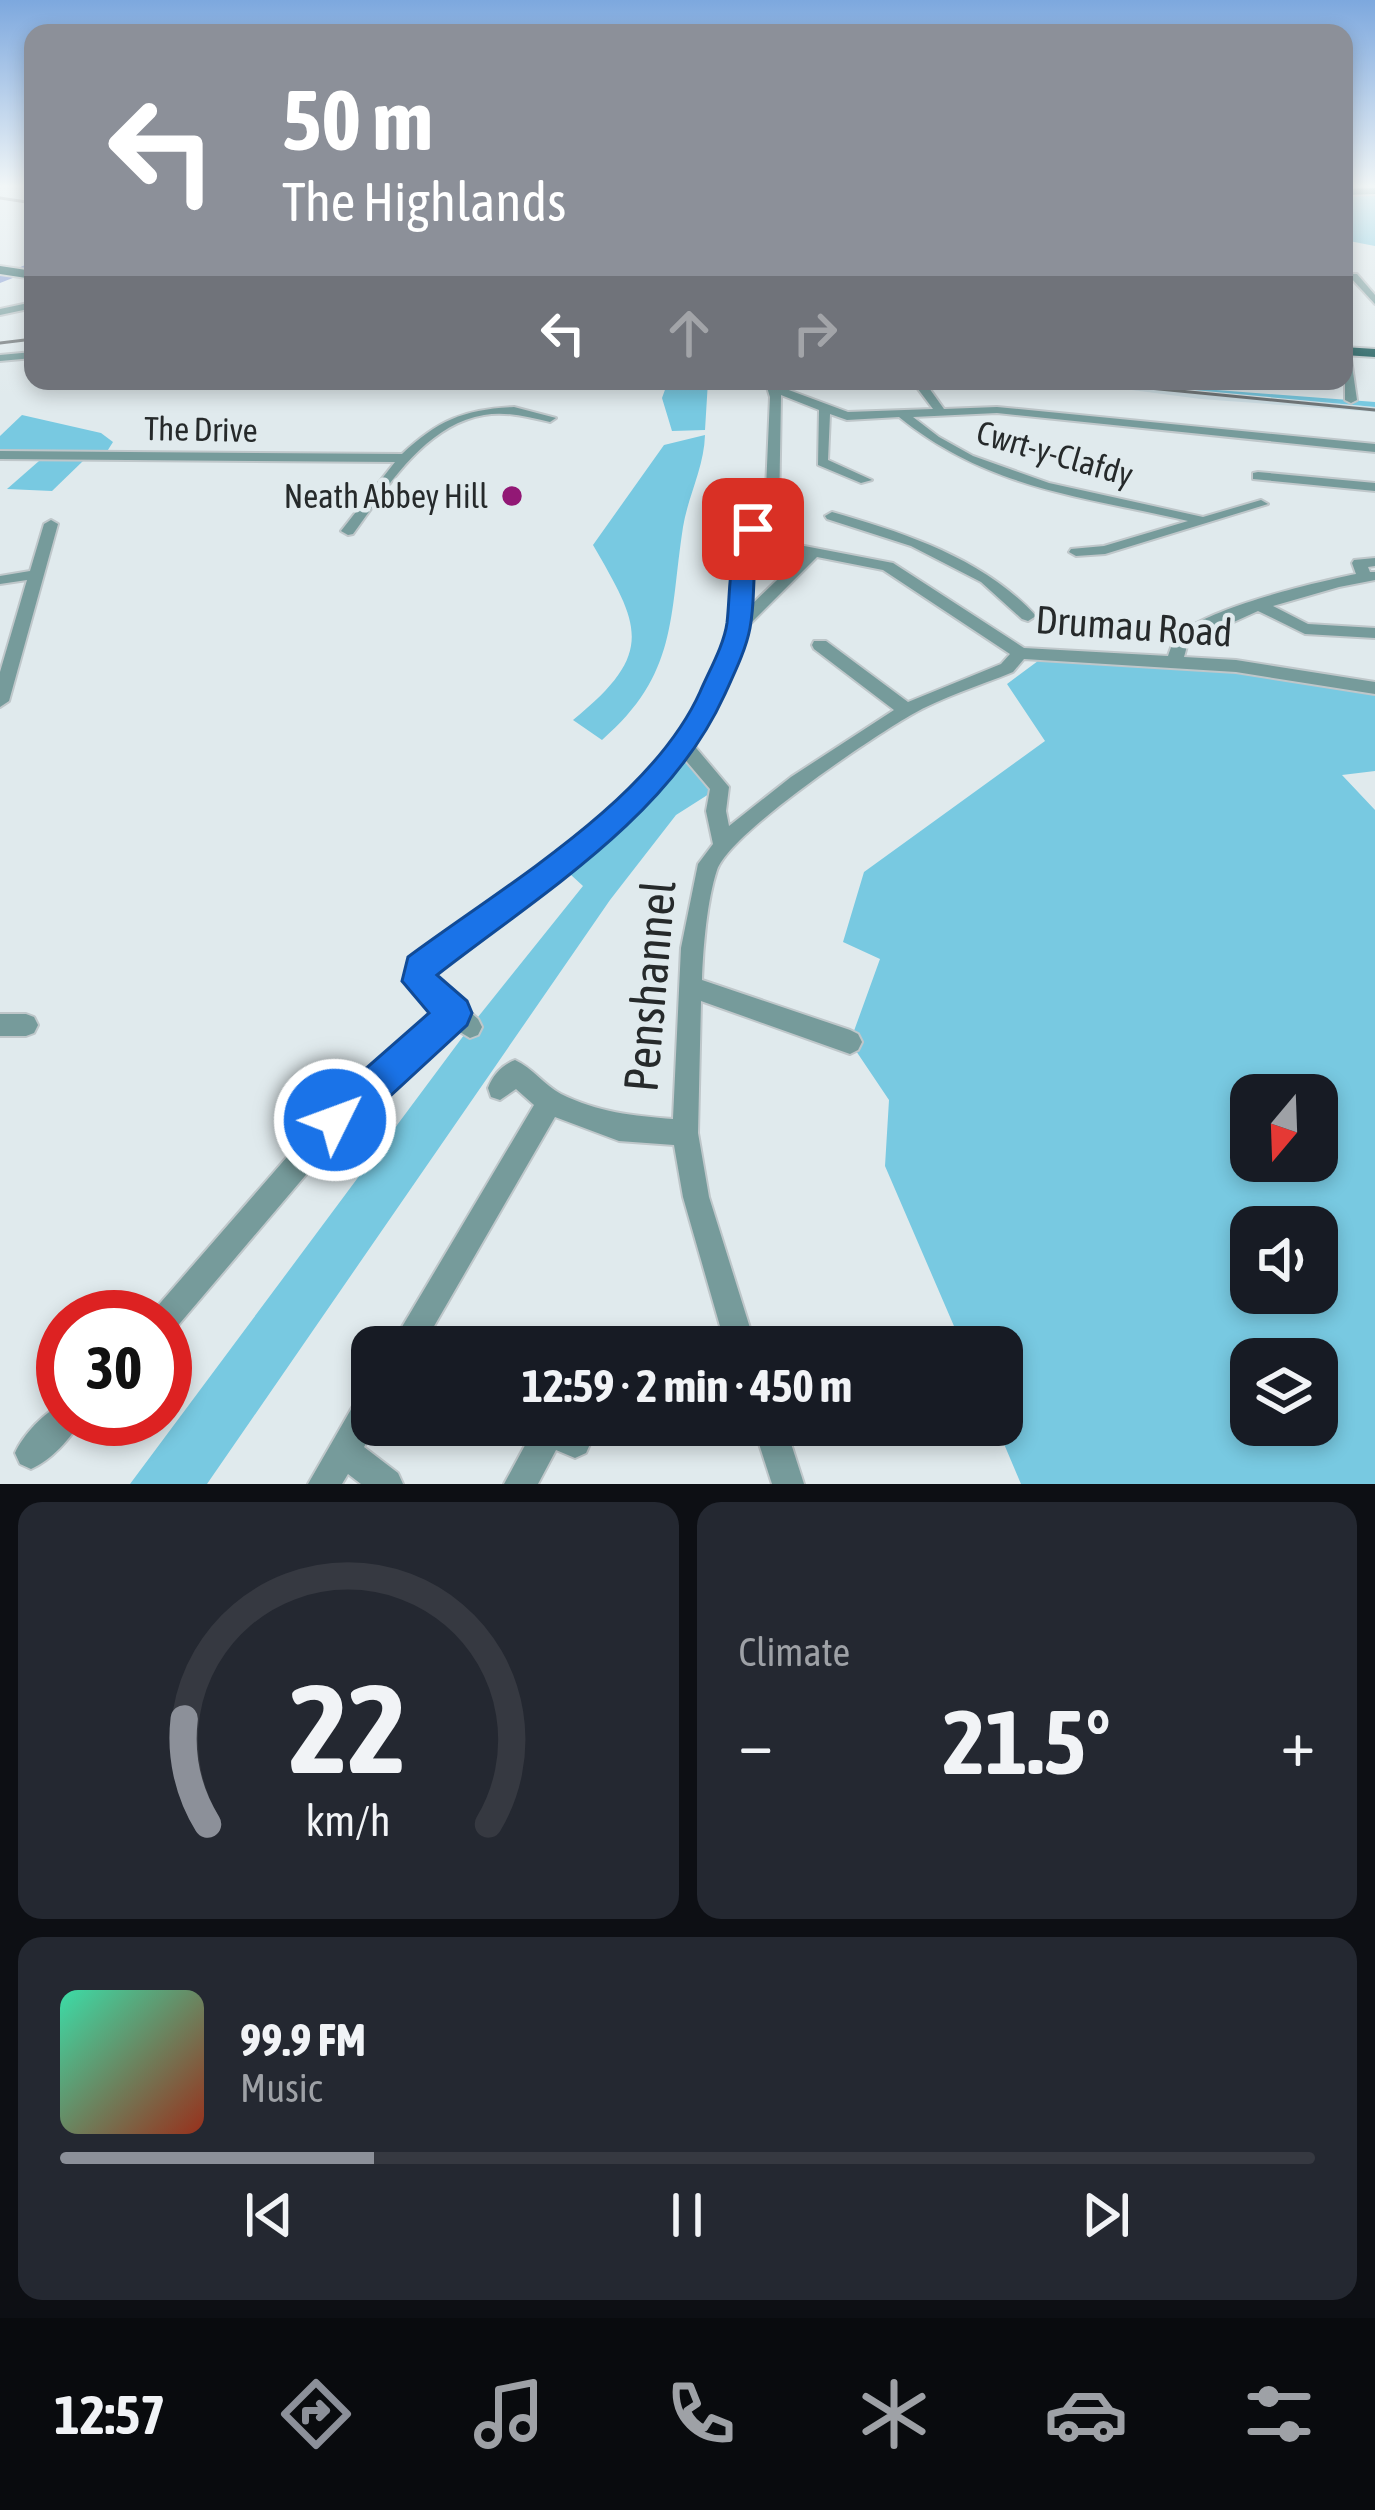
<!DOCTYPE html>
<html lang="en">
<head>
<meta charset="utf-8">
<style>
	:root { --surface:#171b24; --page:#242831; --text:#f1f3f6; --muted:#9ea1a6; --line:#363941; --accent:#8c9099 }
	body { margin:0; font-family:"Asap Condensed",sans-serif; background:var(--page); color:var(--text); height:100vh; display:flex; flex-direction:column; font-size:45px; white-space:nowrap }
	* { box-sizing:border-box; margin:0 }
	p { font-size:39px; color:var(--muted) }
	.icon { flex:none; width:66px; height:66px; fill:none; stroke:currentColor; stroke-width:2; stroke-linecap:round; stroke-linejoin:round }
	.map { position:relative; height:1484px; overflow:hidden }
	.details { display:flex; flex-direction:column; gap:18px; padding:18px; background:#0d0f14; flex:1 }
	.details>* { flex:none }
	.guide { position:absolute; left:24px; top:24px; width:1329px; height:366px; border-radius:24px; box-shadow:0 6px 18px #0003; background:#8c9099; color:#fff; overflow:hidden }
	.needle { width:78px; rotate:199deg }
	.controls { position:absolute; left:1230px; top:1074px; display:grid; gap:24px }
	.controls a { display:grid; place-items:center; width:108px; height:108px; border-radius:24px; background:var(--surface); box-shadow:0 6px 18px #0003; font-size:60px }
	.speed { position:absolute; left:36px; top:1290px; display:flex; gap:24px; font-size:60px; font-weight:700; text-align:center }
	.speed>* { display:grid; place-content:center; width:156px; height:156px; border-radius:50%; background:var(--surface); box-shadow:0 6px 18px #0003; line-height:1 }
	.speed .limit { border:18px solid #d22; background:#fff; color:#111 }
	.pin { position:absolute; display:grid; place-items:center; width:102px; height:102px; color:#fff; margin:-51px; border-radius:24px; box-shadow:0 6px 18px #0006 }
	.me { position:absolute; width:132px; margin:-66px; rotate:48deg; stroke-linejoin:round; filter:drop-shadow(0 0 9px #0008) }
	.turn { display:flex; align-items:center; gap:42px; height:252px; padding:0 60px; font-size:54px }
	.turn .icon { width:156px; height:156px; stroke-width:2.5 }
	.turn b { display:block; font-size:84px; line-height:102px }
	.lanes { display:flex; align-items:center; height:114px; padding:0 60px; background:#0003; justify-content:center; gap:60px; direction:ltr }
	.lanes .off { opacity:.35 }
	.big { font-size:90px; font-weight:700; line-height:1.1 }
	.details .card { flex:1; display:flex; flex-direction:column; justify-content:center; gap:18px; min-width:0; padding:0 42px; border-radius:24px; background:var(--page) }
	.details .dial { align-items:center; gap:0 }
	.dial svg { height:312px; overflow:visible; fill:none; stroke:var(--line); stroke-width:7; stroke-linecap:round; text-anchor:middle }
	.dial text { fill:var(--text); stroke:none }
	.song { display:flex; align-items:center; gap:36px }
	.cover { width:144px; height:144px; border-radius:18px; background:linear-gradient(135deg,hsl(160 70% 55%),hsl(10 70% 35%)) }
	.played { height:12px; border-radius:6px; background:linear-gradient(90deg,var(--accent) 25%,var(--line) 25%) }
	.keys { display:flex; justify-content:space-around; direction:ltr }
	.heat { display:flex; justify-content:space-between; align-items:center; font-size:66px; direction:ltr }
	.details .tiles { flex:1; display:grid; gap:18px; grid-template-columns:1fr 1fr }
	.card:last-child { grid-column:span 2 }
	.trip { position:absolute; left:351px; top:1326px; width:672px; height:120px; border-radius:24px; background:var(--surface); box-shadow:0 6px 18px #0003; font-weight:700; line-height:120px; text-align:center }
	.dock { display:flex; height:192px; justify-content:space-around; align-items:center; background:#090b0e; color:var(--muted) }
	.dock .icon { width:84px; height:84px }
	.dock .current { color:var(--accent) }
	.dock b { font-size:54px; color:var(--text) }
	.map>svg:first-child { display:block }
</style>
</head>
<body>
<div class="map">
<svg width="1375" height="1484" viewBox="0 0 1375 1484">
	<rect width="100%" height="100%" fill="#e0eaed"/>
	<!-- built -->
	<polygon fill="#cedfe5" points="1063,381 1375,407 1375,412 1201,399"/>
	<!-- green -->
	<g fill="#78c9e1" fill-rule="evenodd">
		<polygon points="1375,193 1375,246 1344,240 1344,194"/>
		<polygon points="654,381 708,381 705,430 672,431 662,398 666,387"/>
		<polygon points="1098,381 1375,402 1375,407"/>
		<polygon points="22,415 101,433 113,442 106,453 0,451 0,436"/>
		<path d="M705 435C704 468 688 496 683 527 669 618 678 674 602 740L573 720C656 653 640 626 593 545L664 445Z"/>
		<polygon points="39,461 83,461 52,491 7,489"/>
		<path d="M1042 658 1175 660 1375 688V771L1342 775 1375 810V1484H1021L996 1425H1002V1347H963L885 1166 889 1100 850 1042 880 959 843 942 864 872 1045 741 1007 684ZM1251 1095H1317V1161H1251ZM1251 1227H1317V1293H1251ZM1251 1359H1317V1425H1251Z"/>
		<polygon points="682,744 720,787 676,815 610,900 207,1484 130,1484 470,1027 583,886 558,863"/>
	</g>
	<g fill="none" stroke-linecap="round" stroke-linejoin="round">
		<!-- river -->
		<polygon fill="#7e95d0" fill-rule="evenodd" points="33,262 33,270 0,283 0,275"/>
		<defs>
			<g id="minor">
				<polygon points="1351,274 1357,274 1375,295 1375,304 1351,278"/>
				<polygon points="33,302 33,308 0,315 0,309"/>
				<polygon points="1345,349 1350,352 1357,400 1351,403 1345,400"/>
				<polygon points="33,352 33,358 0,361 0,355"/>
				<path d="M765 381H777L778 386 848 412 933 409 912 381H924L944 409 997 407 1375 444V452L997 413 913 417 939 437 973 456 1049 483 1203 517 1261 500 1268 504 1105 554 1076 556 1069 552 1071 549 1104 546 1188 521C1081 496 988 489 899 417L847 420 830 414 828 460 872 480 861 483 818 465 819 410 781 395 779 513 785 532 799 545 893 563 1024 648 1168 656C1171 647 1174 639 1182 632 1217 606 1312 583 1356 574L1352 563 1354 560 1375 558V566L1368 567 1370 572H1375V580L1339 587 1273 606 1308 624 1375 628V638L1305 634 1258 611 1194 640 1187 646 1184 657 1236 660 1375 682V694L1236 672 1024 659 1013 672C979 686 942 697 911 715 871 738 731 832 717 870 707 900 703 949 702 980L850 1030 858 1034 862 1042 858 1050 850 1054 701 1001 698 1133 709 1197 756 1347H726L683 1197 674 1145 619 1141 555 1117 422 1347H390L534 1105 516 1089 500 1100 491 1097 488 1088C493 1075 502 1065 515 1060 533 1068 544 1085 561 1094 597 1112 634 1116 673 1119L681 948 698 864 713 844 706 811 710 789 682 756C613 845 521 907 431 973V977L478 1019 482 1027 478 1035 470 1038 455 1029 344 1130 175 1329 165 1334V1317H151L155 1309 326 1112 438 1013C420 997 402 987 412 961L574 843 647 775 677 737 701 699 723 651 729 631 739 550 747 534 765 512 770 397ZM769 524C775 541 786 551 804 554L747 609 753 550ZM817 557 883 570 1010 654 1001 664 908 702 826 641H814L812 645 814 649 894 710 791 777 729 826 726 811 729 787 692 743 726 682 745 629Z"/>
				<path d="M514 407 556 418 550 422C528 417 506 411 484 415 424 425 386 489 353 534L348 535 341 531 395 462 0 459V451L402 454C438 420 465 409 514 407Z"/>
				<polygon points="1258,472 1375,483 1375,491 1253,479 1253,473"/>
				<path d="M832 512C905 533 983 558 1036 616L1028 621 1022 619 981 582 911 546 827 519 825 516Z"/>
				<polygon points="51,520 58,524 9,701 0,707 0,672 27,580 0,584 0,576 30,571 44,524"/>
				<polygon points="0,1014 26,1014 34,1017 38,1025 34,1033 26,1036 0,1036"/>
				<polygon points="372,1388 372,1425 376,1425 364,1447 398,1473 403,1484 361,1484 348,1474 342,1484 308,1484 361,1392"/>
				<path d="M63 1404V1419H81C72 1438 50 1461 31 1469L20 1464 15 1453C23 1435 44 1412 63 1404Z"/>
				<polygon points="536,1425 572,1425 586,1431 591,1442 586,1453 575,1458 556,1450 538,1484 504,1484"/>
				<polygon points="753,1425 785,1425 804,1484 772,1484"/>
			</g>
			<g id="major">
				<polygon points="1375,188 1375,194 1344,195 1344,189"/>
				<polygon points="0,266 33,271 33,279 0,274"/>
				<polygon points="1344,347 1375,349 1375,357 1344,355"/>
			</g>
		</defs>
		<!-- minor casing -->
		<use href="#minor" stroke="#bfc7ca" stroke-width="4"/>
		<!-- major casing -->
		<use href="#major" stroke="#bfc7ca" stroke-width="4"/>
		<!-- minor -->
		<use href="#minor" fill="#769b9b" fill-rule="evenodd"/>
		<!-- major -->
		<use href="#major" fill="#195959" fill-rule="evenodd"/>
		<!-- rail -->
		<g stroke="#73797b" stroke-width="3">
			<polyline points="0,198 33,203"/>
			<polyline points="0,343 33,339"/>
			<polyline points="1077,381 1375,410"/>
		</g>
	</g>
	<!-- sky -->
	<linearGradient id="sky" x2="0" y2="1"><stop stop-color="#7da8de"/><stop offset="0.47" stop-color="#f1f6f7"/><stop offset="1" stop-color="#f1f6f7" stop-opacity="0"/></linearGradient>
	<rect width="1375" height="396" fill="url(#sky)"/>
	<!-- route -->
	<path fill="#1a73e8" stroke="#114b97" stroke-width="3" d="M746 525 764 529C749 567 757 591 750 628 746 650 733 676 724 696 669 817 538 896 437 975L467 1001 472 1013 467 1025 349 1134 335 1140 322 1134 316 1120 322 1107 429 1013 402 981 408 957C502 887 651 801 700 692 709 671 724 645 727 623 731 587 727 558 746 525Z"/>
	<!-- markers -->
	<circle fill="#921875" stroke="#e0eaed" stroke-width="4.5" cx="512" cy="496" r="12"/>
	<g text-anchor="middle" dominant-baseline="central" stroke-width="9" stroke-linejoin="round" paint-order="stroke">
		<!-- far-street labels -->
		<g font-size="33" fill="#262a2b" stroke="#e0eaed">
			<text transform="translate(201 429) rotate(1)">The Drive</text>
			<text transform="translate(1055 453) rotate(16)">Cwrt-y-Clafdy</text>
		</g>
		<!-- far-poi labels -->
		<g font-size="33" fill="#262a2b" stroke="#e0eaed" text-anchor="end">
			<text x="488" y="496">Neath Abbey Hill</text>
		</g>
		<!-- street labels -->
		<g font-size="39" fill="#262a2b" stroke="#e0eaed">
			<text transform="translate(1134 626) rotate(4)">Drumau Road</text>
		</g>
		<!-- near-street labels -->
		<g font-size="48" fill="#262a2b" stroke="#e0eaed">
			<text transform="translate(649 986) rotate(-85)">Penshannel</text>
		</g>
	</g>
</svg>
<div class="controls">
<a><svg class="needle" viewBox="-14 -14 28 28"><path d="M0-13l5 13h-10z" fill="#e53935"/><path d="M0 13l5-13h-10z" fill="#9ea1a6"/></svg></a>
<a><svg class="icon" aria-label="sound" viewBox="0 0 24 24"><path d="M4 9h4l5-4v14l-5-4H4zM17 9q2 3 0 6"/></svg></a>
<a><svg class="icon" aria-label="layers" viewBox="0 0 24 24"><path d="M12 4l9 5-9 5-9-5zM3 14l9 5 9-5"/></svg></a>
</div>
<div class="speed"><div class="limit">30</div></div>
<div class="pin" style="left:753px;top:529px;background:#d93025"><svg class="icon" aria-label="arrive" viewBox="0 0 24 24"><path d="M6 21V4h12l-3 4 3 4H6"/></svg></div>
<svg class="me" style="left:335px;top:1120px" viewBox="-20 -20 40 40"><circle r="17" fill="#1a73e8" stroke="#fff" stroke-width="3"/><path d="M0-11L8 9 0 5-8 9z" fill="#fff"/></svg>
<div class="trip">12:59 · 2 min · 450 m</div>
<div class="guide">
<div class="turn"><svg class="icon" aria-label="left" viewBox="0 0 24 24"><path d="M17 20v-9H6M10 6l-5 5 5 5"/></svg><div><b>50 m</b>The Highlands</div></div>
<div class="lanes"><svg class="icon" aria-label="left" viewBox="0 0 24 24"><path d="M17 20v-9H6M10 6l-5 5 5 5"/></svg><svg class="icon off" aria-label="ahead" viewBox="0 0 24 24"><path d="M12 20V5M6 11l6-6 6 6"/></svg><svg class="icon off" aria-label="right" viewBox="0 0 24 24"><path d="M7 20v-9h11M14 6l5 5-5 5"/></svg></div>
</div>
</div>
<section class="details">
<div class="tiles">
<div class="card dial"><svg viewBox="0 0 100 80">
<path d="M14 69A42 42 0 1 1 86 69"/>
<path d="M14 69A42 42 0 0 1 8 42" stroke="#8c9099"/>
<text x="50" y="56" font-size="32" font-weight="700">22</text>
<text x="50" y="72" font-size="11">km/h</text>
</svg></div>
<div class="card"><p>Climate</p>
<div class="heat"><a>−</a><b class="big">21.5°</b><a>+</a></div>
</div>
<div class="card">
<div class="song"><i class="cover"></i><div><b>99.9 FM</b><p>Music</p></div></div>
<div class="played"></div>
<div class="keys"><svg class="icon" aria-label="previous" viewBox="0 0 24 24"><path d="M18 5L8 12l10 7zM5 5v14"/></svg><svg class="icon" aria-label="pause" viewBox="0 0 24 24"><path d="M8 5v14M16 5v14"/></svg><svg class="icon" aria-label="next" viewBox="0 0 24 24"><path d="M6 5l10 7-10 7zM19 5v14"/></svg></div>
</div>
</div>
</section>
<nav class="dock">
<b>12:57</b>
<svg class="icon current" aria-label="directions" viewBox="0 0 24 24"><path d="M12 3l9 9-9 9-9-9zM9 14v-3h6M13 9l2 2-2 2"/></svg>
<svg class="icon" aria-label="music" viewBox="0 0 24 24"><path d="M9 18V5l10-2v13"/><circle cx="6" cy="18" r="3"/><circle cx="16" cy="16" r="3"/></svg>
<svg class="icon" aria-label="phone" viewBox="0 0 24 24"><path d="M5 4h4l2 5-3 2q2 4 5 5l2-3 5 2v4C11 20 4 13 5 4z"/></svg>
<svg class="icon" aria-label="climate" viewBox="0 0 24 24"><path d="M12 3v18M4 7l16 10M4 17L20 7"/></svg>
<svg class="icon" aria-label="car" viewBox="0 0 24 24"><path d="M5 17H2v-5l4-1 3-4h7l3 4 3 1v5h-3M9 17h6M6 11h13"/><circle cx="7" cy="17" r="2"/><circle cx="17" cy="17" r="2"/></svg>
<svg class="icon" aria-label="filters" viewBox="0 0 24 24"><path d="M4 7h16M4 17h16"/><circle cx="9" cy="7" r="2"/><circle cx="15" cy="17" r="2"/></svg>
</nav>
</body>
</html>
